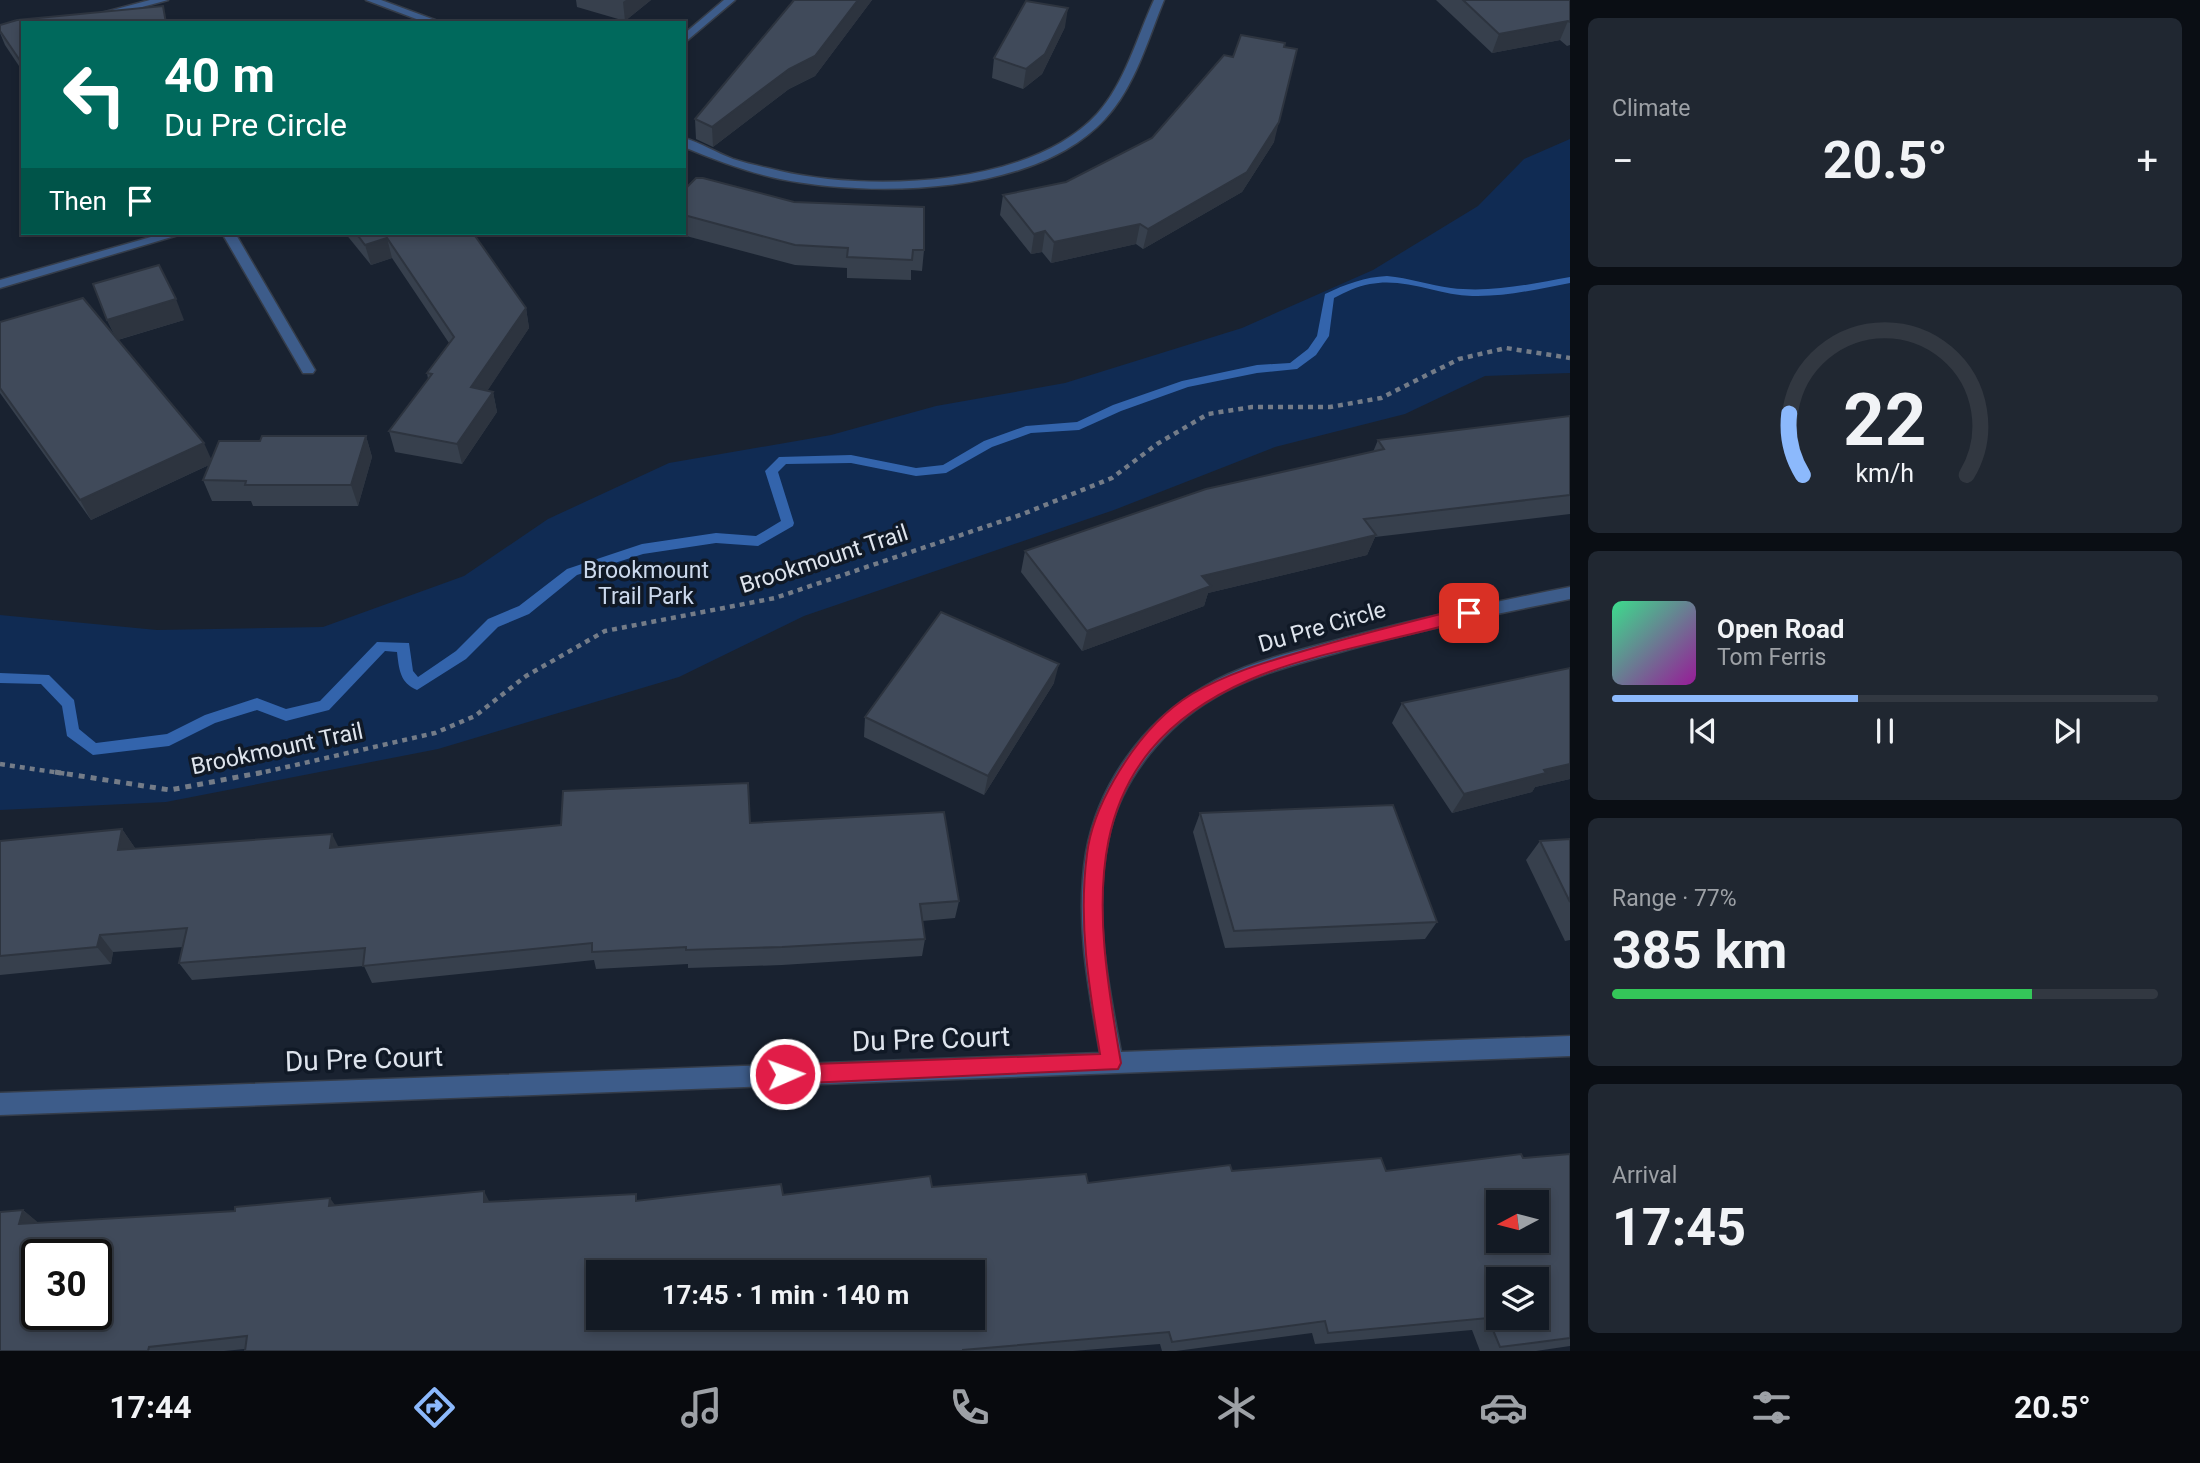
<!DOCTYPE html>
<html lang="en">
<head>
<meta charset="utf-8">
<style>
	:root { --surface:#131a24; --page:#202731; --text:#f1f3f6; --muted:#9da1a6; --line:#323841; --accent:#8cb9fc }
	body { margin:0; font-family:Roboto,sans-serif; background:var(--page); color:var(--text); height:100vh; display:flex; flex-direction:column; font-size:26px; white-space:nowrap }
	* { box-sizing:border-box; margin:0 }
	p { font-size:23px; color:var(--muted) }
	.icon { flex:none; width:38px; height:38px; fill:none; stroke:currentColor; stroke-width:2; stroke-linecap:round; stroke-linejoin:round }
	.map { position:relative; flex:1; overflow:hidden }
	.sheet { display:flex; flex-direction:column; gap:18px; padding:18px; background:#0a0e14; width:630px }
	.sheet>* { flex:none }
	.top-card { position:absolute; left:21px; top:21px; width:665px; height:214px; border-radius:0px; box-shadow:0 4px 10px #0003,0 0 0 2px var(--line); background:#00695c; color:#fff; overflow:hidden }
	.needle { width:46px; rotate:263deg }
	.tools { position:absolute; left:1486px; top:1190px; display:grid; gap:14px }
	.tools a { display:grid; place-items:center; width:63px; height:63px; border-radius:0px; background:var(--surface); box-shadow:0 4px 10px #0003,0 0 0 2px var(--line); font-size:35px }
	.speed { position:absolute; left:21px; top:1239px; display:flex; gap:14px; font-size:35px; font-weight:700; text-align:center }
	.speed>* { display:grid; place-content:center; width:91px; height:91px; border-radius:50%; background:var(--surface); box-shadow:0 4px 10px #0003,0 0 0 2px var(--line); line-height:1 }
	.speed .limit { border:4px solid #111; border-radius:10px; background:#fff; color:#111 }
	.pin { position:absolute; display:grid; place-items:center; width:60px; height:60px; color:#fff; margin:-30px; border-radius:14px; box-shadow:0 4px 10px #0006 }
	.me { position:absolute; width:77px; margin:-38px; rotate:88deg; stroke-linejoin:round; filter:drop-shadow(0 0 5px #0008) }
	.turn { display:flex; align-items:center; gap:24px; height:147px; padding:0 28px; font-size:32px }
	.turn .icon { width:91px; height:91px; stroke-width:2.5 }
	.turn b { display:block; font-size:49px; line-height:60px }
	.then { display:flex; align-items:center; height:66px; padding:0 28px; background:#0003; gap:14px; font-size:26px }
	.big { font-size:52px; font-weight:700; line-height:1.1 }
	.sheet .widget { flex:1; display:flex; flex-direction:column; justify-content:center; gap:10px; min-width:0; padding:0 24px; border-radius:10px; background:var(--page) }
	.sheet .dial { align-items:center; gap:0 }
	.dial svg { height:182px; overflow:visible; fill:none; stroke:var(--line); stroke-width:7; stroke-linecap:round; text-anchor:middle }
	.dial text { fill:var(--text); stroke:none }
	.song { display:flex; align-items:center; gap:21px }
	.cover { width:84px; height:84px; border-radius:10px; background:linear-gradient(135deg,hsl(150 70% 55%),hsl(300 70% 35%)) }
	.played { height:7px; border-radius:4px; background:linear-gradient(90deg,var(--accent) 45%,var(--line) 45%) }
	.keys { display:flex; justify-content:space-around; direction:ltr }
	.heat { display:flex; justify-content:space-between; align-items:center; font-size:38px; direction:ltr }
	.charge { height:10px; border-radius:5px; background:linear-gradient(90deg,#34c759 77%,var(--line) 0) }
	.trip { position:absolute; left:586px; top:1260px; width:399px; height:70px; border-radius:0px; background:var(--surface); box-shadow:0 4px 10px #0003,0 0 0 2px var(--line); font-weight:700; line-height:70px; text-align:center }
	.tab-bar { display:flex; height:112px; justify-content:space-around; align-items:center; background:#080a0e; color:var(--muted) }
	.tab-bar .icon { width:49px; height:49px }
	.tab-bar .selected { color:var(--accent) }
	.tab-bar b { font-size:32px; color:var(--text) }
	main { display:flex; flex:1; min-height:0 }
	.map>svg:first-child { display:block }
</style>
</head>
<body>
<main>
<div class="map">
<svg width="1570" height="1351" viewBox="0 0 1570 1351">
	<rect width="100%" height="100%" fill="#192230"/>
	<!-- green -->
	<polygon fill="#102b53" points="1570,139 1570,373 1485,376 1405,414 1275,447 1114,510 804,616 679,677 438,749 166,802 0,810 0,615 157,630 323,627 464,576 548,519 669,463 831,435 936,406 1065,383 1242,328 1373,270 1478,206 1524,159"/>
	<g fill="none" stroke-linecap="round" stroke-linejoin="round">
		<!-- stream -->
		<path fill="#3364ac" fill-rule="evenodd" d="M1387 276C1409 278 1430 285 1451 288 1491 293 1531 284 1570 277V283C1538 289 1505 297 1472 296 1439 295 1404 277 1370 284 1357 286 1346 292 1334 298L1329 336 1316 355 1297 369 1257 373 1188 387 1121 411 1079 430 1031 433 992 447 946 473 916 476 851 463 786 464 778 472 794 523 793 526 758 546 716 543 643 554 577 575 529 614 498 627 466 659 417 690C400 683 399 669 397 652L385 651 329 710 286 721 257 710 215 723 169 746 93 755 67 736 62 706 41 684 0 683V673L49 675 74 700 79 729 96 743 167 734 205 715 257 698 286 709 320 701 377 642 409 643 413 671 418 677 456 651 488 619 519 606 567 569 642 544 716 533 756 536 781 521 765 471 779 457 851 455 916 468 943 465 984 441 1026 426 1077 422 1113 405 1182 381 1257 365 1290 363 1308 349 1317 336 1325 294C1346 284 1365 277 1387 276Z"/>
		<defs>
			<g id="minor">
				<polygon points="150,0 168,0 83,23 64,23"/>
				<polygon points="366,0 381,0 443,23 427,23"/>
				<polygon points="724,0 735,0 684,43 684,34"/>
				<path d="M1154 0H1164C1148 39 1135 87 1105 119 1035 195 875 198 780 179 747 172 715 160 684 147V138C701 143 717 153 733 159 748 164 764 167 780 171 870 192 1030 187 1097 114 1125 83 1137 37 1154 0Z"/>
				<polygon points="165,233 185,233 0,288 0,280"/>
				<polygon points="222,233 235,233 315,370 313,373 303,373"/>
				<path d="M1570 587V599C1490 615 1411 632 1333 654 1293 665 1250 676 1214 698 1166 726 1123 777 1110 832 1092 905 1107 980 1121 1052L1570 1036V1056L0 1115V1093L1100 1053C1088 987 1075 920 1086 853 1098 785 1143 722 1202 688 1240 665 1284 654 1326 643 1407 621 1488 603 1570 587Z"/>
			</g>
		</defs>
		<!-- minor casing -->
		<use href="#minor" stroke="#353d4a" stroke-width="3"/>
		<!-- path-far1 -->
		<g stroke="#747c88" stroke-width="4.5" stroke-dasharray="5 5" stroke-linecap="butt">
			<polyline points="0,764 67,774"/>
			<polyline points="256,774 435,733 475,716 526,676 605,631 775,598 1023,514 1112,478 1157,444 1208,414 1252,407 1330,407 1381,398 1459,359 1506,348 1570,358"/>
		</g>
		<!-- path -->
		<polyline stroke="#747c88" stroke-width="5" stroke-dasharray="6 6" stroke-linecap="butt" points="55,772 170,790 264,772"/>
		<!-- minor -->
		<use href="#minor" fill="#3d5c8a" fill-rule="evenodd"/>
	</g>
	<!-- wall -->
	<g fill="#37404d">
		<polygon points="576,0 651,0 625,21 577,7"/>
		<polygon points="794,0 872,0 815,76 789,89 713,147 696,139 695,119"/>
		<polygon points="1436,0 1570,0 1570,45 1567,46 1560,40 1492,53"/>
		<polygon points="23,23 23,72 5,45 0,33 0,25"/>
		<polygon points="1065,27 1042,74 1023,89 992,78 994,58"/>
		<polygon points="1284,47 1274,142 1242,192 1143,249 1136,244 1051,263 1042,252 1031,254 1000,215 1003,195 1066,182 1152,138 1233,57"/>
		<polygon points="684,190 924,250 922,271 911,270 911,280 847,278 847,268 795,265 675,233 684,233"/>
		<polygon points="345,233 473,233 526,308 529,328 487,391 493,392 497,412 462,464 395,452 389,431 428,379 427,373 449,343 392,258 371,265"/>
		<polygon points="107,320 184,320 118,340 212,460 260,441 366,436 372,457 358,506 253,506 251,501 212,501 203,480 209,465 91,520 0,393 0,322 115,336"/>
		<polygon points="1570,416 1570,514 1375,537 1367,555 1208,593 1204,606 1082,651 1021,572 1025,551 1373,452 1378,440"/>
		<polygon points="1570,668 1570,779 1535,787 1532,792 1452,813 1392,723 1402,703"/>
		<polygon points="1054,683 984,795 864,737 865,717"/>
		<polygon points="1200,813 1437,922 1425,939 1225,948 1193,832"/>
		<polygon points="750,823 959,901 955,918 922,921 925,939 922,956 782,965 688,968 688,964 596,969 594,960 372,983 364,966 192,980 179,963 183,947 113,952 111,964 0,975 0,841 122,829 135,848 134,849 338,847"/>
		<polygon points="1570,839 1570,940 1565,941 1526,860 1540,841"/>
		<polygon points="1570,1154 1570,1346 1536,1351 1480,1351 1472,1330 1315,1344 1312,1333 1176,1351 1162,1351 1160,1344 1073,1351 245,1351 245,1349 224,1351 0,1351 23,1210 38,1223 335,1206 489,1202 638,1201 932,1187 1088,1183 1232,1171 1386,1171"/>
	</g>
	<!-- shaded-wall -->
	<g fill="#2d343f">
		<polygon points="626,0 651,0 625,21 623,2"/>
		<polygon points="858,0 872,0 815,76 789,89 713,147 712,127 789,69"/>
		<polygon points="1068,8 1065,27 1042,74 1023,89 1026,69"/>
		<polygon points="1568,21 1560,40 1492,53 1499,34"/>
		<polygon points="1279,122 1274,142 1242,192 1143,249 1148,229"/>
		<polygon points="1140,224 1136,244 1051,263 1054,242"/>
		<polygon points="1045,231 1042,252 1031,254 1034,234"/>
		<polygon points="387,238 392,258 371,265 365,245"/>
		<polygon points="176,299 184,320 117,340 107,320"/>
		<polygon points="526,308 529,328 476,408 471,387"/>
		<polygon points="493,392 497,412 462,464 457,444"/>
		<polygon points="366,436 372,457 358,506 351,485"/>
		<polygon points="204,443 213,463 91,520 80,500"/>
		<polygon points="1376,535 1367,555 1208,593 1204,606 1082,651 1087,631 1202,576"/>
		<polygon points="1059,664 1054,683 984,795 988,776"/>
		<polygon points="1570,764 1570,779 1535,787 1532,792 1452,813 1464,794 1544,770"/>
		<polygon points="122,829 135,848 130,868 118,850"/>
		<polygon points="332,834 341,852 330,848"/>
		<polygon points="100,935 113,952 111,964 97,947"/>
		<polygon points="484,1191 491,1205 484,1202"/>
		<polygon points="330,1198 340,1212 329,1206"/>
		<polygon points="23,1210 40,1224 19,1224"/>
	</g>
	<!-- building -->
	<g fill="#404a5a" stroke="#2d343f" stroke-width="2" fill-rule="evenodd">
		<polygon points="794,0 858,0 815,56 789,69 712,127 695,119"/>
		<polygon points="1463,0 1570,0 1570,22 1568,21 1499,34"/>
		<polygon points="1026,1 1068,8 1045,54 1026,69 994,58"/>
		<polygon points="163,6 166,23 23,23 23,65 0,31 0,25 17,20"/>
		<polygon points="1241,35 1285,43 1284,47 1297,49 1279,122 1247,172 1148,229 1140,224 1054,242 1045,231 1034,234 1003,195 1066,182 1152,138 1224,55 1233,57"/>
		<polygon points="696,178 703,178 794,202 924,207 924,250 913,250 912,260 847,257 848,248 795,245 684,215 684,190"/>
		<polygon points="356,233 473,233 526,308 471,387 493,392 457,444 389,431 432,374 427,373 454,337 387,238 365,245"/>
		<polygon points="159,265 176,299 107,320 93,284"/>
		<polygon points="83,298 204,443 80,500 0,388 0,322"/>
		<polygon points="1570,416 1570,495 1364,519 1376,535 1202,576 1211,586 1087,631 1025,551 1206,489 1384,449 1378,440"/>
		<polygon points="262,436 366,436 351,485 245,485 246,481 203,480 219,441 260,441"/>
		<polygon points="941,612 1059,664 988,776 865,717"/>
		<polygon points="1570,668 1570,764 1544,770 1546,773 1464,794 1402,703"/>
		<polygon points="748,783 750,823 944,812 959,901 920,904 925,939 782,947 686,950 686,947 592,952 592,943 363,966 365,948 179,963 187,928 100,935 97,947 0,956 0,841 122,829 118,850 332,834 330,848 561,825 563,791"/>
		<polygon points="1393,805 1437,922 1234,931 1200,813"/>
		<polygon points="1570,839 1570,902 1540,841"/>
		<path d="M1521 1154 1523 1158 1570 1154V1338L1500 1347 1488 1318 1328 1333 1325 1321 1172 1342 1169 1332 963 1350V1351H245L247 1336 149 1347 148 1351H0V1212L23 1210 19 1224 235 1211V1207L330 1198 329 1206 484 1191V1202L636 1194V1201L781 1184 783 1195 930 1176 932 1187 1086 1174 1088 1183 1230 1165 1232 1171 1381 1158 1386 1171ZM1498 1202H1536V1241H1498ZM37 1255H96V1314H37ZM598 1272H973V1318H598ZM1498 1279H1536V1318H1498Z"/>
	</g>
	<!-- route -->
	<path fill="#e11d48" stroke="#92132f" stroke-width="2" d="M1469 607 1475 609V617C1403 640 1318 650 1249 680 1073 757 1093 904 1121 1063L1118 1069 785 1084 778 1081 775 1074 778 1068 785 1065 1100 1054C1089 988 1078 921 1087 854 1090 829 1102 801 1114 780 1133 747 1159 714 1192 694 1226 674 1263 663 1300 652 1356 635 1412 621 1469 607Z"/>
	<g text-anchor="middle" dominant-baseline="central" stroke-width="7" stroke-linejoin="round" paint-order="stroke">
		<!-- street labels -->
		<g font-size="23" fill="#dee4ed" stroke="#101926">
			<text transform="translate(824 559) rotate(-18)">Brookmount Trail</text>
			<text transform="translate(1322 627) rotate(-16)">Du Pre Circle</text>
			<text transform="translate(277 749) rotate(-12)">Brookmount Trail</text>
		</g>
		<!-- park labels -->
		<g font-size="23" fill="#cbd8ec" stroke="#101926">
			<text x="646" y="570">Brookmount<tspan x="646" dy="26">Trail Park</tspan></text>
		</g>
		<!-- near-street labels -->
		<g font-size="28" fill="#dee4ed" stroke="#101926">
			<text transform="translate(931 1039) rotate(-2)">Du Pre Court</text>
			<text transform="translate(364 1059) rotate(-2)">Du Pre Court</text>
		</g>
	</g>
</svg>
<div class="tools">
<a><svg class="needle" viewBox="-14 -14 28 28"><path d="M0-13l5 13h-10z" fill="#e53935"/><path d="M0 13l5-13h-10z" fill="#9da1a6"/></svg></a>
<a><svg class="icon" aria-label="layers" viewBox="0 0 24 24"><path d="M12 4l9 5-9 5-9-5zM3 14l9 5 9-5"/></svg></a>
</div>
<div class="speed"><div class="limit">30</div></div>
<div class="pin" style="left:1469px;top:613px;background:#d93025"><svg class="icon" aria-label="arrive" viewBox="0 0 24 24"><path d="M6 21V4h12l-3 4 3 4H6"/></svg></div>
<svg class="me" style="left:785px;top:1074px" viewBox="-20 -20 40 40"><circle r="17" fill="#e11d48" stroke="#fff" stroke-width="3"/><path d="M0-11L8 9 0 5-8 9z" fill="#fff"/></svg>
<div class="trip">17:45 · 1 min · 140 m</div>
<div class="top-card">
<div class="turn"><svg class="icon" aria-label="left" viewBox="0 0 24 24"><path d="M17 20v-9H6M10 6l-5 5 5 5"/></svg><div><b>40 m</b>Du Pre Circle</div></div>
<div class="then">Then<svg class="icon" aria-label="arrive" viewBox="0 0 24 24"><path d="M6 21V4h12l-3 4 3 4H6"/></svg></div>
</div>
</div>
<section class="sheet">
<div class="widget"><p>Climate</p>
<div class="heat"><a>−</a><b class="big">20.5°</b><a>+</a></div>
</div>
<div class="widget dial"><svg viewBox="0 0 100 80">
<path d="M14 69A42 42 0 1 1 86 69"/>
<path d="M14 69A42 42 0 0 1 8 42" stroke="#8cb9fc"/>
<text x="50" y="56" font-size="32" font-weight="700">22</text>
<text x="50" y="72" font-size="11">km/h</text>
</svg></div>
<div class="widget">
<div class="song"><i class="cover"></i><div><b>Open Road</b><p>Tom Ferris</p></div></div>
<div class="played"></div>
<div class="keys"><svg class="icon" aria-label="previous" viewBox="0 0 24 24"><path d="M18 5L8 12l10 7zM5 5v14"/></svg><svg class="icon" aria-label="pause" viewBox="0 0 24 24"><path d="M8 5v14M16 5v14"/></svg><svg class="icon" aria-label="next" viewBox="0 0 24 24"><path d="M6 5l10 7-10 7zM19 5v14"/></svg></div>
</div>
<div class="widget"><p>Range · 77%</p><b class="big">385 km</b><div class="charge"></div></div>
<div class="widget"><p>Arrival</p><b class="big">17:45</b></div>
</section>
</main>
<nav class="tab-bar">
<b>17:44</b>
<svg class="icon selected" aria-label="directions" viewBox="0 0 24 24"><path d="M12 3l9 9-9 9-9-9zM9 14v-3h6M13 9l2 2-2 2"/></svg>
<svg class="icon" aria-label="music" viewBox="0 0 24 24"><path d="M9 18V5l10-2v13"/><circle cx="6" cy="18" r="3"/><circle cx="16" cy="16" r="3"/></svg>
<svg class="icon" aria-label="phone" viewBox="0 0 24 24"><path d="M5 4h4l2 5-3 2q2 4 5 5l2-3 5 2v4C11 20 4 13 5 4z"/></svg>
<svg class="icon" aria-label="climate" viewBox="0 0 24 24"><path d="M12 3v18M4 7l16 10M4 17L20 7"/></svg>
<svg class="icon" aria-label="car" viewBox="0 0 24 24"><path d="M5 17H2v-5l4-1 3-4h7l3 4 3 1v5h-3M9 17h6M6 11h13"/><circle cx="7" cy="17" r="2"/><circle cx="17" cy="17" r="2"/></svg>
<svg class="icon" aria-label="filters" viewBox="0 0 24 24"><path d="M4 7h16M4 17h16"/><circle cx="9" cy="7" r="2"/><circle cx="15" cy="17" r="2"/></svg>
<b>20.5°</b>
</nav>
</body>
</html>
